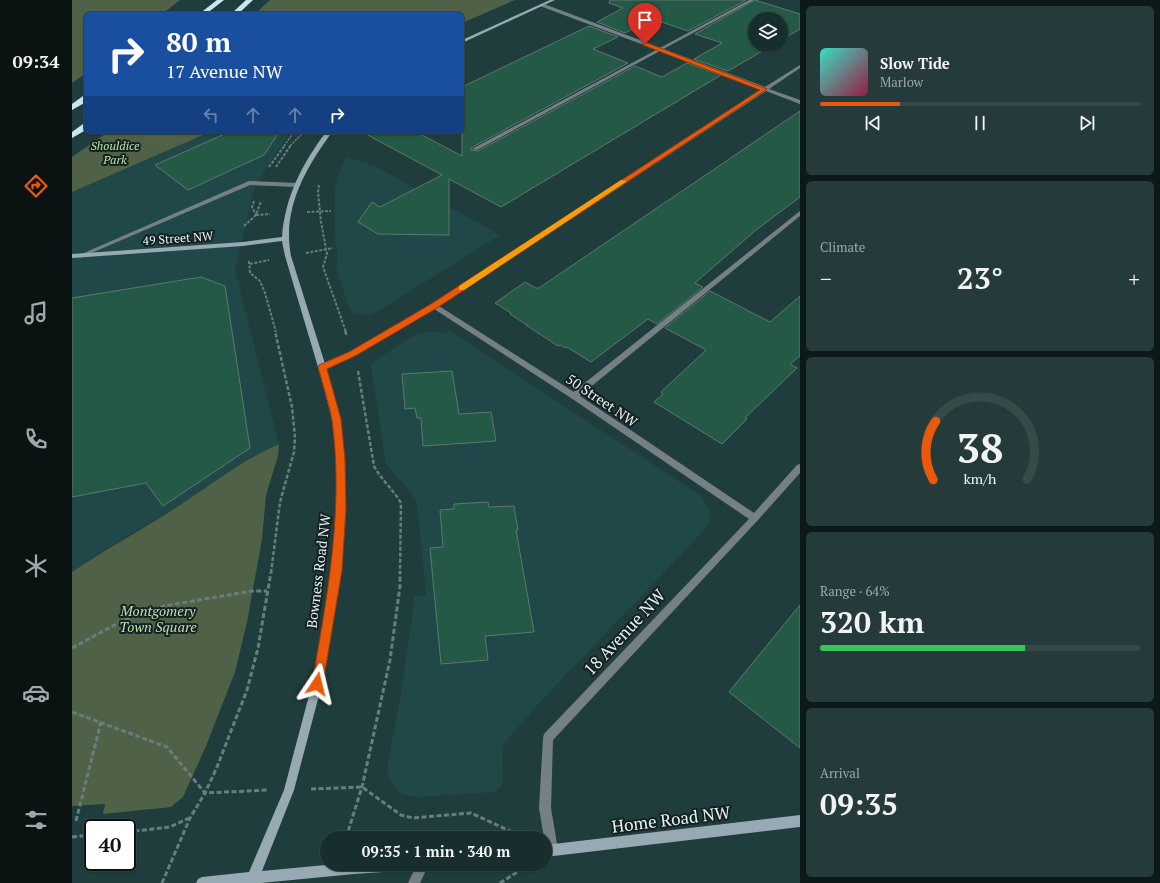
<!DOCTYPE html>
<html lang="en">
<head>
<meta charset="utf-8">
<style>
	:root { --surface:#182e2e; --page:#253a3a; --text:#f1f3f6; --muted:#9fa8aa; --line:#364a4a; --accent:#ea580c }
	body { margin:0; font-family:"PT Serif",serif; background:var(--page); color:var(--text); height:100vh; display:flex; flex-direction:column; font-size:15px; white-space:nowrap }
	* { box-sizing:border-box; margin:0 }
	p { font-size:13px; color:var(--muted) }
	.icon { flex:none; width:22px; height:22px; fill:none; stroke:currentColor; stroke-width:2; stroke-linecap:round; stroke-linejoin:round }
	.map { position:relative; flex:1; overflow:hidden }
	.sheet { display:flex; flex-direction:column; gap:6px; padding:6px; background:#0d1919; width:360px }
	.sheet>* { flex:none }
	.top-card { position:absolute; left:12px; top:12px; width:380px; height:122px; border-radius:6px; box-shadow:0 1px 3px #0004,0 0 0 1px var(--line); background:#1a4fa0; color:#fff; overflow:hidden }
	.fabs { position:absolute; left:676px; top:12px; display:grid; gap:8px }
	.fabs a { display:grid; place-items:center; width:40px; height:40px; border-radius:50%; background:var(--surface); box-shadow:0 1px 3px #0004,0 0 0 1px var(--line); font-size:20px }
	.speed { position:absolute; left:12px; top:819px; display:flex; gap:8px; font-size:20px; font-weight:700; text-align:center }
	.speed>* { display:grid; place-content:center; width:52px; height:52px; border-radius:50%; background:var(--surface); box-shadow:0 1px 3px #0004,0 0 0 1px var(--line); line-height:1 }
	.speed .limit { border:2px solid #111; border-radius:6px; background:#fff; color:#111 }
	.pin { position:absolute; display:grid; place-items:center; width:34px; height:34px; color:#fff; margin:-41px -17px; border-radius:50% 50% 50% 0; rotate:-45deg; box-shadow:0 0 4px #0007 }
	.pin .icon { rotate:45deg }
	.me { position:absolute; width:44px; margin:-22px; rotate:10deg; stroke-linejoin:round; filter:drop-shadow(0 0 3px #0008) }
	.turn { display:flex; align-items:center; gap:14px; height:84px; padding:0 16px; font-size:18px }
	.turn .icon { width:52px; height:52px; stroke-width:2.5 }
	.turn b { display:block; font-size:28px; line-height:34px }
	.lanes { display:flex; align-items:center; height:38px; padding:0 16px; background:#0003; justify-content:center; gap:20px; direction:ltr }
	.lanes .off { opacity:.35 }
	.big { font-size:30px; font-weight:700; line-height:1.1 }
	.sheet .widget { flex:1; display:flex; flex-direction:column; justify-content:center; gap:6px; min-width:0; padding:0 14px; border-radius:6px; background:var(--page) }
	.sheet .dial { align-items:center; gap:0 }
	.dial svg { height:104px; overflow:visible; fill:none; stroke:var(--line); stroke-width:7; stroke-linecap:round; text-anchor:middle }
	.dial text { fill:var(--text); stroke:none }
	.song { display:flex; align-items:center; gap:12px }
	.cover { width:48px; height:48px; border-radius:6px; background:linear-gradient(135deg,hsl(170 70% 55%),hsl(340 70% 35%)) }
	.played { height:4px; border-radius:2px; background:linear-gradient(90deg,var(--accent) 25%,var(--line) 25%) }
	.keys { display:flex; justify-content:space-around; direction:ltr }
	.heat { display:flex; justify-content:space-between; align-items:center; font-size:22px; direction:ltr }
	.charge { height:6px; border-radius:3px; background:linear-gradient(90deg,#34c759 64%,var(--line) 0) }
	.trip { position:absolute; left:248px; top:831px; width:232px; height:40px; border-radius:20px; background:var(--surface); box-shadow:0 1px 3px #0004,0 0 0 1px var(--line); font-weight:700; line-height:40px; text-align:center }
	main { display:flex; flex:1; min-height:0 }
	.tabs { display:flex; flex-direction:column; width:72px; justify-content:space-around; align-items:center; background:#0a1212; color:var(--muted) }
	.tabs .icon { width:28px; height:28px }
	.tabs .selected { color:var(--accent) }
	.tabs b { font-size:18px; color:var(--text) }
	.map>svg:first-child { display:block }
</style>
</head>
<body>
<main>
<nav class="tabs">
<b>09:34</b>
<svg class="icon selected" aria-label="directions" viewBox="0 0 24 24"><path d="M12 3l9 9-9 9-9-9zM9 14v-3h6M13 9l2 2-2 2"/></svg>
<svg class="icon" aria-label="music" viewBox="0 0 24 24"><path d="M9 18V5l10-2v13"/><circle cx="6" cy="18" r="3"/><circle cx="16" cy="16" r="3"/></svg>
<svg class="icon" aria-label="phone" viewBox="0 0 24 24"><path d="M5 4h4l2 5-3 2q2 4 5 5l2-3 5 2v4C11 20 4 13 5 4z"/></svg>
<svg class="icon" aria-label="climate" viewBox="0 0 24 24"><path d="M12 3v18M4 7l16 10M4 17L20 7"/></svg>
<svg class="icon" aria-label="car" viewBox="0 0 24 24"><path d="M5 17H2v-5l4-1 3-4h7l3 4 3 1v5h-3M9 17h6M6 11h13"/><circle cx="7" cy="17" r="2"/><circle cx="17" cy="17" r="2"/></svg>
<svg class="icon" aria-label="filters" viewBox="0 0 24 24"><path d="M4 7h16M4 17h16"/><circle cx="9" cy="7" r="2"/><circle cx="15" cy="17" r="2"/></svg>
</nav>
<div class="map">
<svg width="728" height="883" viewBox="0 0 728 883">
	<rect width="100%" height="100%" fill="#203d3d"/>
	<!-- built -->
	<g fill="#214848">
		<polygon points="138,132 218,132 183,186 163,270 207,444 183,455 113,502 34,549 0,572 0,192"/>
		<polygon points="274,157 303,166 428,235 301,314 289,315 281,313 277,308 264,267 266,257 263,237 263,187 266,174"/>
		<polygon points="358,331 374,334 377,331 383,334 629,496 637,510 639,519 635,526 620,543 468,702 432,743 430,756 431,781 429,787 421,792 344,797 331,794 323,789 315,774 317,757 328,699 340,619 342,596 354,595 346,512 344,501 339,492 314,464 299,367 303,361 337,338 348,333"/>
	</g>
	<!-- green -->
	<g fill="#4f6247">
		<polygon points="0,0 108,0 90,14 14,14 14,73 0,83"/>
		<polygon points="198,0 443,0 390,23 390,14 183,14"/>
		<polygon points="36,132 138,132 0,192 0,157"/>
		<path d="M207 444 206 456 194 495 190 539 175 622 163 672 134 746 111 797 99 807 31 814 33 804 0 806V572C37 547 77 526 114 501 145 481 172 459 207 444Z"/>
	</g>
	<!-- building -->
	<g fill="#235946" stroke="#5e786c">
		<polygon points="538,0 674,0 616,31 581,19 553,33 525,22 551,8 537,3"/>
		<polygon points="683,0 728,14 728,29 709,40 709,19 683,19 683,45 701,45 656,71 622,59 650,43 623,34"/>
		<polygon points="517,26 546,37 521,49 556,63 399,148 399,150 406,151 563,66 590,77 615,63 649,75 429,207 377,179 377,235 306,234 286,222 300,202 308,207 370,175 290,132 344,132 390,156 390,87"/>
		<polygon points="728,111 728,197 684,230 623,283 631,287 585,324 576,319 519,362 495,347 494,348 488,345 486,346 454,325 455,325 438,314 439,313 423,303 453,282 464,288 467,288"/>
		<polygon points="157,132 207,132 192,155 116,190 83,165"/>
		<polygon points="129,277 153,286 178,448 91,506 74,483 0,497 0,298"/>
		<polygon points="638,291 698,322 728,296 728,356 718,364 725,368 673,418 675,419 650,444 582,402 591,394 589,392 634,350 593,328"/>
		<polygon points="380,371 387,414 419,412 424,441 351,446 349,418 345,418 343,408 333,409 330,374"/>
		<polygon points="416,502 417,507 442,506 446,530 444,530 462,632 413,636 416,660 369,664 358,548 371,547 368,510 382,509 382,504"/>
		<polygon points="728,605 728,748 657,692"/>
	</g>
	<g fill="none" stroke-linecap="round" stroke-linejoin="round">
		<!-- path-far3 -->
		<g stroke="#667e7e" stroke-width="1.5" stroke-dasharray="2.5 1" stroke-linecap="butt">
			<polyline points="212,146 222,132"/>
			<polyline points="218,146 232,132"/>
		</g>
		<!-- path-far2 -->
		<g stroke="#667e7e" stroke-width="2" stroke-dasharray="3 1.5" stroke-linecap="butt">
			<polyline points="197,167 213,145"/>
			<polyline points="204,167 219,145"/>
			<polyline points="247,185 246,192 249,222 255,254 251,267 274,332"/>
			<polyline points="182,201 180,207 184,215"/>
			<polyline points="235,212 259,211"/>
			<polyline points="184,215 198,214"/>
			<polyline points="172,226 184,215 189,201"/>
			<polyline points="234,253 261,248"/>
			<polyline points="177,261 178,273 188,281 193,293 204,332"/>
			<polyline points="178,264 197,260"/>
		</g>
		<!-- path-far1 -->
		<g stroke="#667e7e" stroke-width="2.5" stroke-dasharray="4 2" stroke-linecap="butt">
			<polyline points="273,331 275,336"/>
			<path d="M286 371 302 466C310 481 321 489 329 503L328 573"/>
			<polyline points="199,573 208,502 222,452 223,437 220,407 203,331"/>
		</g>
		<!-- path -->
		<g stroke="#667e7e" stroke-width="3" stroke-dasharray="5 2.5" stroke-linecap="butt">
			<polyline points="0,648 50,621 92,606 180,591 195,591"/>
			<polyline points="0,712 95,747 133,793 196,790"/>
			<polyline points="239,789 290,787 329,815 341,818 399,813 453,838"/>
			<polyline points="4,821 29,722"/>
			<polyline points="55,832 98,827 117,818"/>
			<polyline points="0,837 21,835"/>
			<polyline points="274,838 290,787 318,660 328,586 328,572"/>
			<polyline points="90,883 118,818 133,793 145,767 175,690 186,648 199,572"/>
			<polyline points="428,883 458,864"/>
		</g>
		<!-- lane -->
		<g fill="#758086" fill-rule="evenodd">
			<polygon points="677,0 682,0 405,150 400,149"/>
			<polygon points="177,181 226,183 229,185 226,187 178,185 10,257 8,258 5,256"/>
			<polygon points="728,211 728,216 505,398 499,398 498,396 499,394"/>
		</g>
		<!-- street -->
		<g fill="#758086" fill-rule="evenodd">
			<polygon points="468,4 472,4 693,87 728,65 728,68 697,89 728,100 728,104 694,91 367,306 505,394 682,513 725,465 728,464 728,473 686,520 481,740 479,808 486,850 484,854 480,856 476,854 474,850 467,808 471,738 472,734 677,519 499,398 362,309 283,356 253,369 247,369 246,367 247,365 277,352 360,304 689,89 468,6"/>
			<polygon points="345,864 357,864 348,883 336,883"/>
		</g>
		<!-- secondary -->
		<g fill="#97a9b2" fill-rule="evenodd">
			<polygon points="478,0 483,0 390,43 390,40"/>
			<path d="M254 132H260C233 169 210 209 219 256L254 367 268 419 272 459 273 509 270 570 250 684 222 790 190 871 264 864H347L345 868 341 870 282 874 189 883H124L126 879 130 877 177 872 212 790 240 684 260 570 265 509 264 459 260 419 246 367 213 256 210 241 171 246 0 258V254L171 242 210 237C213 197 230 164 254 132Z"/>
			<polygon points="728,815 728,827 473,857 473,845"/>
		</g>
		<!-- highway -->
		<g fill="#c9e6f3" fill-rule="evenodd">
			<polygon points="145,0 152,0 134,14 127,14"/>
			<polygon points="174,0 181,0 166,14 159,14"/>
			<polygon points="11,96 14,96 14,102 0,110 0,104"/>
			<polygon points="11,124 14,124 14,130 0,138 0,132"/>
		</g>
	</g>
	<!-- route -->
	<path fill="#ea580c" stroke="#983908" d="M571 43H575L695 89 365 308 283 356 255 369 269 419 273 459 274 509 270 570 251 684 249 688 245 690 241 688 240 684C255 596 272 511 260 420 257 403 251 385 246 367L247 365 277 352 359 304 688 90 571 45Z"/>
	<!-- slow -->
	<polygon fill="#f59e0b" points="549,180 555,181 392,290 387,290 387,286"/>
	<g text-anchor="middle" dominant-baseline="central" stroke-width="4" stroke-linejoin="round" paint-order="stroke">
		<!-- far-park labels -->
		<g font-size="12" font-style="italic" fill="#b8e4a5" stroke="#152121">
			<text x="43" y="145">Shouldice<tspan x="43" dy="14">Park</tspan></text>
		</g>
		<!-- far-street labels -->
		<g font-size="12" fill="#e4f4f4" stroke="#152121">
			<text transform="translate(106 238) rotate(-4)">49 Street NW</text>
		</g>
		<!-- street labels -->
		<g font-size="14" fill="#e4f4f4" stroke="#152121">
			<text transform="translate(530 400) rotate(34)">50 Street NW</text>
			<text transform="translate(246 571) rotate(-83)">Bowness Road NW</text>
		</g>
		<!-- park labels -->
		<g font-size="14" font-style="italic" fill="#b8e4a5" stroke="#152121">
			<text x="86" y="610">Montgomery<tspan x="86" dy="16">Town Square</tspan></text>
		</g>
		<!-- near-street labels -->
		<g font-size="17" fill="#e4f4f4" stroke="#152121">
			<text transform="translate(552 632) rotate(-47)">18 Avenue NW</text>
			<text transform="translate(599 819) rotate(-7)">Home Road NW</text>
		</g>
	</g>
</svg>
<div class="fabs">
<a><svg class="icon" aria-label="layers" viewBox="0 0 24 24"><path d="M12 4l9 5-9 5-9-5zM3 14l9 5 9-5"/></svg></a>
</div>
<div class="speed"><div class="limit">40</div></div>
<div class="pin" style="left:573px;top:44px;background:#d93025"><svg class="icon" aria-label="arrive" viewBox="0 0 24 24"><path d="M6 21V4h12l-3 4 3 4H6"/></svg></div>
<svg class="me" style="left:245px;top:684px" viewBox="-20 -20 40 40"><path d="M0-17L14 15 0 8-14 15z" fill="#ea580c" stroke="#fff" stroke-width="4"/></svg>
<div class="trip">09:35 · 1 min · 340 m</div>
<div class="top-card">
<div class="turn"><svg class="icon" aria-label="right" viewBox="0 0 24 24"><path d="M7 20v-9h11M14 6l5 5-5 5"/></svg><div><b>80 m</b>17 Avenue NW</div></div>
<div class="lanes"><svg class="icon off" aria-label="left" viewBox="0 0 24 24"><path d="M17 20v-9H6M10 6l-5 5 5 5"/></svg><svg class="icon off" aria-label="ahead" viewBox="0 0 24 24"><path d="M12 20V5M6 11l6-6 6 6"/></svg><svg class="icon off" aria-label="ahead" viewBox="0 0 24 24"><path d="M12 20V5M6 11l6-6 6 6"/></svg><svg class="icon" aria-label="right" viewBox="0 0 24 24"><path d="M7 20v-9h11M14 6l5 5-5 5"/></svg></div>
</div>
</div>
<section class="sheet">
<div class="widget">
<div class="song"><i class="cover"></i><div><b>Slow Tide</b><p>Marlow</p></div></div>
<div class="played"></div>
<div class="keys"><svg class="icon" aria-label="previous" viewBox="0 0 24 24"><path d="M18 5L8 12l10 7zM5 5v14"/></svg><svg class="icon" aria-label="pause" viewBox="0 0 24 24"><path d="M8 5v14M16 5v14"/></svg><svg class="icon" aria-label="next" viewBox="0 0 24 24"><path d="M6 5l10 7-10 7zM19 5v14"/></svg></div>
</div>
<div class="widget"><p>Climate</p>
<div class="heat"><a>−</a><b class="big">23°</b><a>+</a></div>
</div>
<div class="widget dial"><svg viewBox="0 0 100 80">
<path d="M14 69A42 42 0 1 1 86 69"/>
<path d="M14 69A42 42 0 0 1 16 24" stroke="#ea580c"/>
<text x="50" y="56" font-size="32" font-weight="700">38</text>
<text x="50" y="72" font-size="11">km/h</text>
</svg></div>
<div class="widget"><p>Range · 64%</p><b class="big">320 km</b><div class="charge"></div></div>
<div class="widget"><p>Arrival</p><b class="big">09:35</b></div>
</section>
</main>
</body>
</html>
